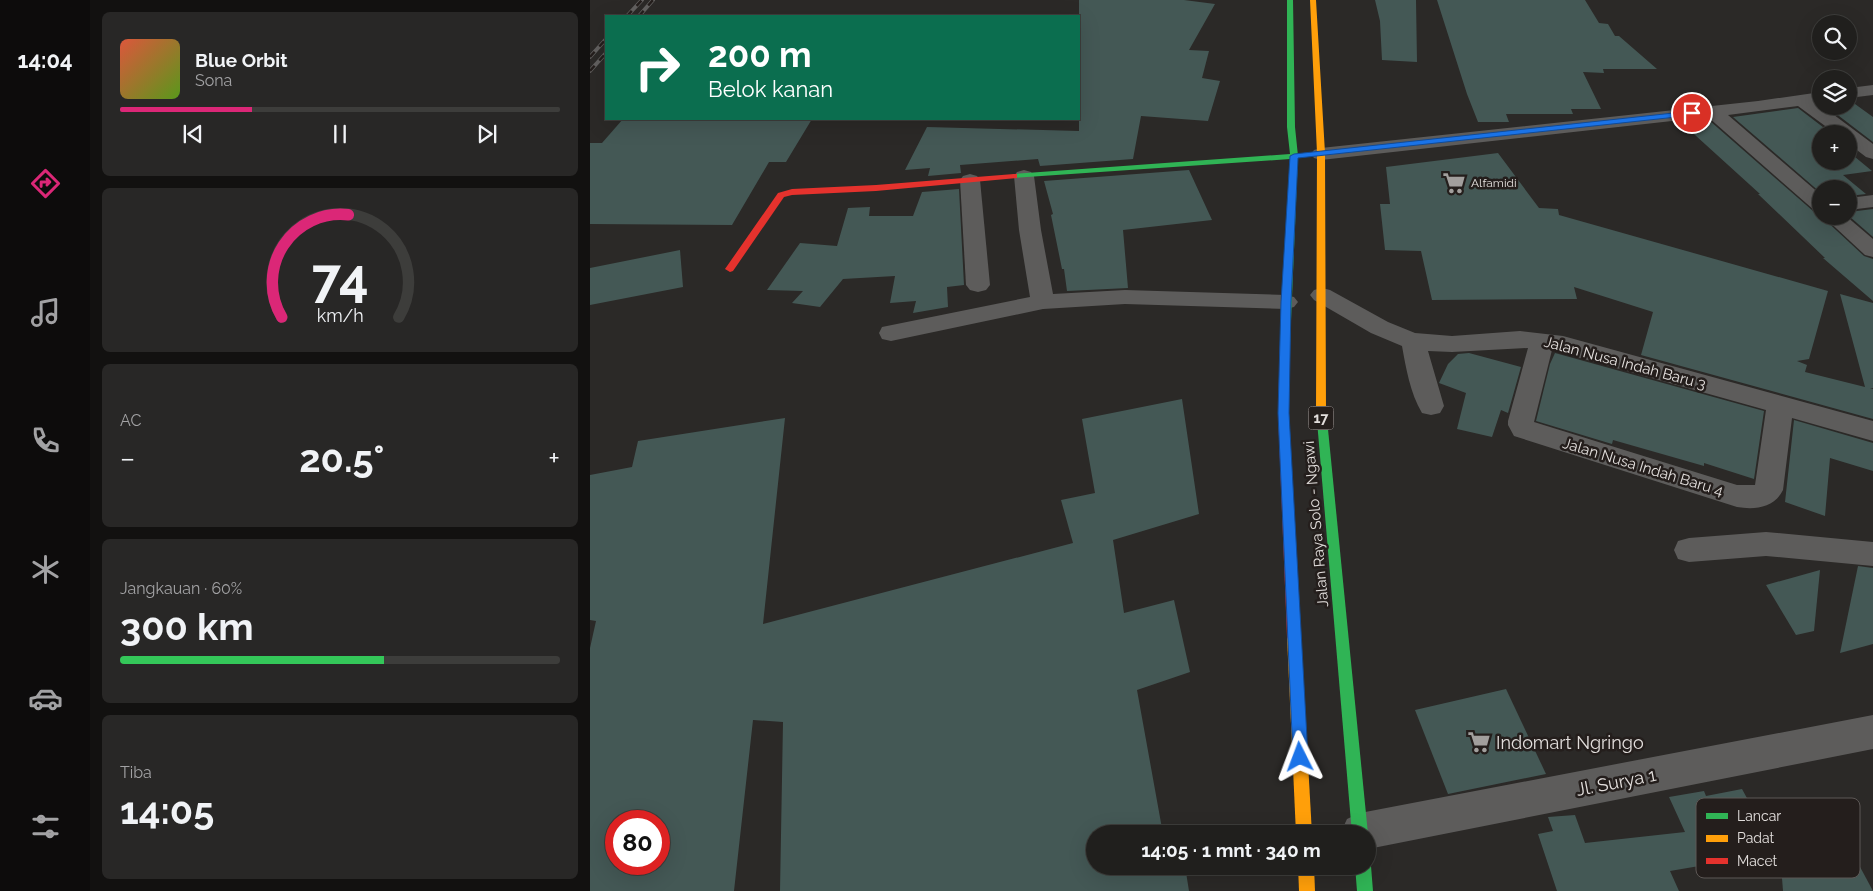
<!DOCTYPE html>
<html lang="id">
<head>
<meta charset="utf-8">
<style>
	:root { --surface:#201f1d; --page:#282726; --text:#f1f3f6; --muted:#a2a2a4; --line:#3d3d3b; --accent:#db2777 }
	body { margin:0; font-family:Raleway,sans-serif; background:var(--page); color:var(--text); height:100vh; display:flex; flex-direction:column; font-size:19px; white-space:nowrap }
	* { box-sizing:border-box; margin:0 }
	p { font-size:16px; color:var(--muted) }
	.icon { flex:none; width:28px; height:28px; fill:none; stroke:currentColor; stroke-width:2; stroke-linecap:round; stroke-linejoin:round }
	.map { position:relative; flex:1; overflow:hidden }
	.panel { display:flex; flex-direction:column; gap:12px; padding:12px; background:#121110; width:500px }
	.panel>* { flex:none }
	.banner { position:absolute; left:15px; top:15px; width:475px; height:105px; border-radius:0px; box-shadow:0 5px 20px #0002,0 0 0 1px var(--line); background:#0b6e4f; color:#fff; overflow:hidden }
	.buttons { position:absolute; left:1222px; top:15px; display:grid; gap:10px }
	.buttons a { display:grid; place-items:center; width:45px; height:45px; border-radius:50%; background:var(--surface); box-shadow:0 5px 20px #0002,0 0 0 1px var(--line); font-size:25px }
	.speed { position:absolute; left:15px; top:810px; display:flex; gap:10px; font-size:25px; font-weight:700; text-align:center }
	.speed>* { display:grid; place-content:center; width:65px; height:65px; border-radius:50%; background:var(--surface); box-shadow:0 5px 20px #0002,0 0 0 1px var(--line); line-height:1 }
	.speed .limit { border:8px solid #d22; background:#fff; color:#111 }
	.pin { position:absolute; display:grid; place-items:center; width:42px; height:42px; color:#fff; margin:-21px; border:2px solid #fff; border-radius:50%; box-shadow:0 1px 5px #0007 }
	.me { position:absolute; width:55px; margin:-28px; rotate:357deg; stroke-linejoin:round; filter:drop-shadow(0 0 4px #0008) }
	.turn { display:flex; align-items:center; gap:18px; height:105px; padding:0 20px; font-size:22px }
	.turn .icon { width:65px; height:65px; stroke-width:2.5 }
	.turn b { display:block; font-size:35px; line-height:42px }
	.big { font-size:38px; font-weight:700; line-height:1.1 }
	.panel .tile { flex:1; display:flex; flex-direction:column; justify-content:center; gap:8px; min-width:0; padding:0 18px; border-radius:8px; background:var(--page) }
	.panel .dial { align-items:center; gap:0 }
	.dial svg { height:130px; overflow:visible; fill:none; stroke:var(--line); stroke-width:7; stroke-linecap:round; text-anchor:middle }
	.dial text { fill:var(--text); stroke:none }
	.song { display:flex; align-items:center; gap:15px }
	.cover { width:60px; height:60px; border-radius:8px; background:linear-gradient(135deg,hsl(10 70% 55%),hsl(90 70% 35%)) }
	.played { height:5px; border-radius:2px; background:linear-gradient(90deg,var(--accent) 30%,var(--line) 30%) }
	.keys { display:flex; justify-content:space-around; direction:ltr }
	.heat { display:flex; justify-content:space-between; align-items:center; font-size:28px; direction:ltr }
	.charge { height:8px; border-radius:4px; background:linear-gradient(90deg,#34c759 60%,var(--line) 0) }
	.trip { position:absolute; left:496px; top:825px; width:290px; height:50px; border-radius:25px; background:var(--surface); box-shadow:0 5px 20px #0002,0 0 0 1px var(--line); font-weight:700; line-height:50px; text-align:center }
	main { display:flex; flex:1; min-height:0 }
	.tab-bar { display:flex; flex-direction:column; width:90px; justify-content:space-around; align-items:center; background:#0d0c0c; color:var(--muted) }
	.tab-bar .icon { width:35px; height:35px }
	.tab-bar .current { color:var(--accent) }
	.tab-bar b { font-size:22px; color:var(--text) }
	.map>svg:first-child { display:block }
</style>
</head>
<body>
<main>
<nav class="tab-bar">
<b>14:04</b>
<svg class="icon current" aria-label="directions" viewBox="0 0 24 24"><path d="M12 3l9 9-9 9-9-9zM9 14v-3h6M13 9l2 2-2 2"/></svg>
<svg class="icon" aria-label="music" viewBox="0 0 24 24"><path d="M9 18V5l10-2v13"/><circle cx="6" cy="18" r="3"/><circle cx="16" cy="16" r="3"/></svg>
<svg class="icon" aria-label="phone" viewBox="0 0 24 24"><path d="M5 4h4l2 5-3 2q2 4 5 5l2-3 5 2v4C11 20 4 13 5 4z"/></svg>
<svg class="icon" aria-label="climate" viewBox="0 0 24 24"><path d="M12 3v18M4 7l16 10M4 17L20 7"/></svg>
<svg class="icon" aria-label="car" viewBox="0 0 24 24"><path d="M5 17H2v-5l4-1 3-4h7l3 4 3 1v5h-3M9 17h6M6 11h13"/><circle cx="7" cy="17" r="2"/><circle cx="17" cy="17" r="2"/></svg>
<svg class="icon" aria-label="filters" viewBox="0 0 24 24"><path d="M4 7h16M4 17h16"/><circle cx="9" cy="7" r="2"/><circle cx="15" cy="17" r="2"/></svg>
</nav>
<section class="panel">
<div class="tile">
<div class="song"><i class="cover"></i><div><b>Blue Orbit</b><p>Sona</p></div></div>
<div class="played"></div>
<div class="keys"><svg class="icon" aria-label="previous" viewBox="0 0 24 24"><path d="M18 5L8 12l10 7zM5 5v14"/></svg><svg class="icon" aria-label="pause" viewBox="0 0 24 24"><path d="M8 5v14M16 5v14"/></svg><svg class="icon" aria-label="next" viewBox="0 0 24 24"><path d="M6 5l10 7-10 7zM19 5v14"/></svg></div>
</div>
<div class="tile dial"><svg viewBox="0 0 100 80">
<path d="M14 69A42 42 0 1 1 86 69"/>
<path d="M14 69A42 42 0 0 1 55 6" stroke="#db2777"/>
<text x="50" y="56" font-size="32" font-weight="700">74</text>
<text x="50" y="72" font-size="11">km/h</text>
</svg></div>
<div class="tile"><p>AC</p>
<div class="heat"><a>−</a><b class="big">20.5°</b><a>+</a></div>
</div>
<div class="tile"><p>Jangkauan · 60%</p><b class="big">300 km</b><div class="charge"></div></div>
<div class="tile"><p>Tiba</p><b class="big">14:05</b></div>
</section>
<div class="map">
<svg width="1283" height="891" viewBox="0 0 1283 891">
	<rect width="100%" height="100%" fill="#2b2927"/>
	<!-- building -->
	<g fill="#445855" fill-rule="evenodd">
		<polygon points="489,0 594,0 625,4 599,50 619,51 612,78 630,81 618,121 551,116 543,159 450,166 448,159 370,165 371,173 338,176 340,168 315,170 337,127 489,131"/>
		<polygon points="785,0 826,0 827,62 792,60 790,21"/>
		<polygon points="847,0 995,0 1009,23 1018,24 1025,36 1029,36 1067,69 1013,69 1014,73 993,72 1011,109 981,109 983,114 916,114 919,122 888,122 877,94"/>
		<polygon points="1259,104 1265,104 1283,117 1283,142 1236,106 1259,106"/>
		<polygon points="1208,108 1242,134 1231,134 1231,161 1259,161 1259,152 1282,171 1253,175 1276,194 1259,196 1259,189 1231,189 1231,193 1143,117"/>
		<polygon points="33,119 222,119 196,162 179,162 142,225 0,224 0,143 12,143"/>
		<polygon points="1120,121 1223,211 1231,214 1232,217 1274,256 1283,259 1283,301 1233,258 1235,258 1168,194 1170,194 1094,125"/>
		<polygon points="908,153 949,208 968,209 969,215 1238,291 1219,359 1207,361 1217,365 1215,372 1275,387 1250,294 1283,303 1283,388 1280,389 1283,389 1283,419 1051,355 1063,312 984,287 987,299 842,300 831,251 795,250 790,204 800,204 796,167"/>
		<polygon points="599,170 622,220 533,230 538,288 477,291 474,269 472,269 461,215 463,214 454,181"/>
		<polygon points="369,189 374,285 357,287 358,307 323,313 326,301 300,303 305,276 253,279 230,307 202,303 213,291 177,290 210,243 247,246 258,208 280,207 279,216 323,216 332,192"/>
		<polygon points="1283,209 1283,237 1259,216 1259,212"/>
		<polygon points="90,250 93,287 0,305 0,268"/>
		<polygon points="879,353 931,367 918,413 911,410 902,437 867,429 876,393 849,383 858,364 868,354"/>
		<polygon points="965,353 1174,411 1164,479 1114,463 1114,466 1023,440 1022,444 946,421 960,364"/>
		<path d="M592 399 609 514 523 540 534 613 584 600 600 672 547 690 573 834H505V866H595L599 891H190L193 722 163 720 144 891H0V648L6 621 0 620V475L42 467 48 441 195 418 173 624 483 543 471 500 505 493 492 419ZM26 821H69V864H26Z"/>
		<polygon points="1204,420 1283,443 1283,471 1240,458 1235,516 1195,502"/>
		<polygon points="1268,566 1283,568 1283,644 1250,653"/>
		<polygon points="1230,570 1224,631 1206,635 1176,585"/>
		<polygon points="916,689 956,774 858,794 825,710"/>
		<polygon points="1152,789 1188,855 1158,862 1156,858 1080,871 1089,891 967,891 948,834 963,831 958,817 985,815 995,843 1095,832 1079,797 1114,791 1116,796"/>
		<polygon points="1269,865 1283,891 1193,891 1192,878"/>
	</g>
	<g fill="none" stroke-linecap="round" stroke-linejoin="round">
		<!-- street -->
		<g fill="#5d5c5b" fill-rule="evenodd">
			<polygon points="1283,85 1283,95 1259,98 1259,88"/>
			<polygon points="1231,92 1231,102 1228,103 1283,144 1283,159 1276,157 1259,144 1259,134 1246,134 1208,106 1138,115 1231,195 1231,212 1224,210 1118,117 731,160 724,158 721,154 724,150 731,148 1168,101"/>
			<polygon points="434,170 441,172 444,176 451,230 463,294 535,290 696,295 704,297 708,302 704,307 696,309 535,304 453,309 301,341 292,339 289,333 292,327 440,297 429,230 424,176 427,172"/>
			<polygon points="380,174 387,176 390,180 400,285 396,290 388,292 380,290 376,285 370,180 373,176"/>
			<polygon points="1283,195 1283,207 1259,210 1259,198"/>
			<polygon points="1233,216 1256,216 1283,239 1283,257 1275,255"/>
			<path d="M732 288 740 290 798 322 825 333 862 336 930 331 973 336 1283 421V441L1202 418 1193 490C1184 508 1165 510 1147 507L924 436 918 425V421L938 348 862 352 838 351 854 406 850 413 841 415 832 413C820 393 816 368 812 346L781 333 724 300 720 295 724 290ZM962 350 1176 410 1165 485H1147L944 422Z"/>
			<polygon points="1176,532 1283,542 1283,566 1176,556 1099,562 1088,559 1084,550 1088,541 1099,538"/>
			<polygon points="1283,715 1283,749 778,849 778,834 752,834 751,832 757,819 770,813"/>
		</g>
		<!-- fast -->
		<g fill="#30b455" fill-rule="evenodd">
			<polygon points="697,0 703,0 705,127 708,156 700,344 695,347 690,344 700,159 424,178 420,176 424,174 700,154 697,127"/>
			<polygon points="731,405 736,409 778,834 778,835 762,834 726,409"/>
			<polygon points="778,860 781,866 783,891 767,891 765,866 778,866"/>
		</g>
		<!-- slow -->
		<g fill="#ff9f0a" fill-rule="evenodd">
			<polygon points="720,0 726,0 735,153 736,409 731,413 726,409 727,153"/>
			<polygon points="704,631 709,633 711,637 722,834 706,834 697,637 699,633"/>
			<polygon points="708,866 724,866 725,891 709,891"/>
		</g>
		<!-- jam -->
		<g fill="#e5322d" fill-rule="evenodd">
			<polygon points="424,174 427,174 427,178 286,191 202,195 194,197 143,271 140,272 135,269 188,193 202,189 286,185"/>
			<polygon points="695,341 700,344 698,413 711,637 709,641 704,643 699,641 697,637 688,413 690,344"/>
		</g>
		<defs>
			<g id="rail">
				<polyline points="37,16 52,0"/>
				<polyline points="49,16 63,0"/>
				<polyline points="0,57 16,39"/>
				<polyline points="0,71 16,53"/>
			</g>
		</defs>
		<!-- rail casing -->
		<use href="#rail" stroke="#62605f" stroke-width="4"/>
		<!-- rail -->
		<use href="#rail" stroke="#241e1c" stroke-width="2.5" stroke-dasharray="7" stroke-linecap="butt"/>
	</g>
	<!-- route -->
	<polygon fill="#1a73e8" stroke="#114b97" points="1102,111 1105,111 1105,115 708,158 701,302 699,413 718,757 716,762 710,764 705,762 703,757 688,413 691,302 700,156 704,154"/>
	<!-- icons -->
	<defs>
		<symbol id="supermarket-bare" viewBox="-9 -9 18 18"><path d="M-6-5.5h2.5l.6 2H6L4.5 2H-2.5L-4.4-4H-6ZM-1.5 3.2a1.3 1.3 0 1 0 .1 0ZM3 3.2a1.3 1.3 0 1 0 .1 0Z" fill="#a29f9d" stroke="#241e1c" stroke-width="2.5" paint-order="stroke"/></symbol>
	</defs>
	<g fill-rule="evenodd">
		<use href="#supermarket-bare" x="848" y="167" width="32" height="32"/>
		<use href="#supermarket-bare" x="873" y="726" width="32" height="32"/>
	</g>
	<g text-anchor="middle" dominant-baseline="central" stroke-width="5" stroke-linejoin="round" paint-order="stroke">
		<!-- far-poi labels -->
		<g font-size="12" fill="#e2dedc" stroke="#241e1c" text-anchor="start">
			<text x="881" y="183">Alfamidi</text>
		</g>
		<!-- shield labels -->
		<rect fill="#241e1c" stroke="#a9a4a2" stroke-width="1" x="718.5" y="406.5" width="25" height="23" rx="4"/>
		<g font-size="14" font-weight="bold" fill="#e2dedc">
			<text x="731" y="418">17</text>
		</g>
		<!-- street labels -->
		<g font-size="15" fill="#e2dedc" stroke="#241e1c">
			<text transform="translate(1035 363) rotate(15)">Jalan Nusa Indah Baru 3</text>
			<text transform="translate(1053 467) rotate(17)">Jalan Nusa Indah Baru 4</text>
			<text transform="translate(726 524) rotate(-95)">Jalan Raya Solo - Ngawi</text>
		</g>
		<!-- near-poi labels -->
		<g font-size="18" fill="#e2dedc" stroke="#241e1c" text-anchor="start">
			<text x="906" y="742">Indomart Ngringo</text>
		</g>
		<!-- near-street labels -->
		<g font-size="18" fill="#e2dedc" stroke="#241e1c">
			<text transform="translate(1026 782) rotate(-11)">Jl. Surya 1</text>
		</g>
	</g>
	<!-- legend -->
	<rect x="1106" y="798" width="164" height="80" rx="8" fill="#241e1c" stroke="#5d5856" stroke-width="1"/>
	<rect x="1116" y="813" width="22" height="6" fill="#30b455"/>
	<rect x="1116" y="835" width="22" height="7" fill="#ff9f0a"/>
	<rect x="1116" y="858" width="22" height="6" fill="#e5322d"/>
	<g font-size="14" fill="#e2dedc">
		<text x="1147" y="821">Lancar</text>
		<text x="1147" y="843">Padat</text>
		<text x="1147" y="866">Macet</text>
	</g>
</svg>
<div class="buttons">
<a><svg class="icon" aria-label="search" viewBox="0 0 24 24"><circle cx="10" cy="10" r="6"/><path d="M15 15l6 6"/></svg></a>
<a><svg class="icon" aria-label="layers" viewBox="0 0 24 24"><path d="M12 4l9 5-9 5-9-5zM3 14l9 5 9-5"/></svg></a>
<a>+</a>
<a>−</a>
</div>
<div class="speed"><div class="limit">80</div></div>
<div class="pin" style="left:1102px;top:113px;background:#d93025"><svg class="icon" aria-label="arrive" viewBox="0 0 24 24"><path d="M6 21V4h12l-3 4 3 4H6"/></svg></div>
<svg class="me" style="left:710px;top:757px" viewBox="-20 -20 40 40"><path d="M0-17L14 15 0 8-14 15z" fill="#1a73e8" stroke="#fff" stroke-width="4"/></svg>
<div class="trip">14:05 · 1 mnt · 340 m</div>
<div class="banner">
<div class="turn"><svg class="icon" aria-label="right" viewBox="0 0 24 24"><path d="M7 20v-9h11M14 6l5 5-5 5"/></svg><div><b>200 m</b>Belok kanan</div></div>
</div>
</div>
</main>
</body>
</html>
